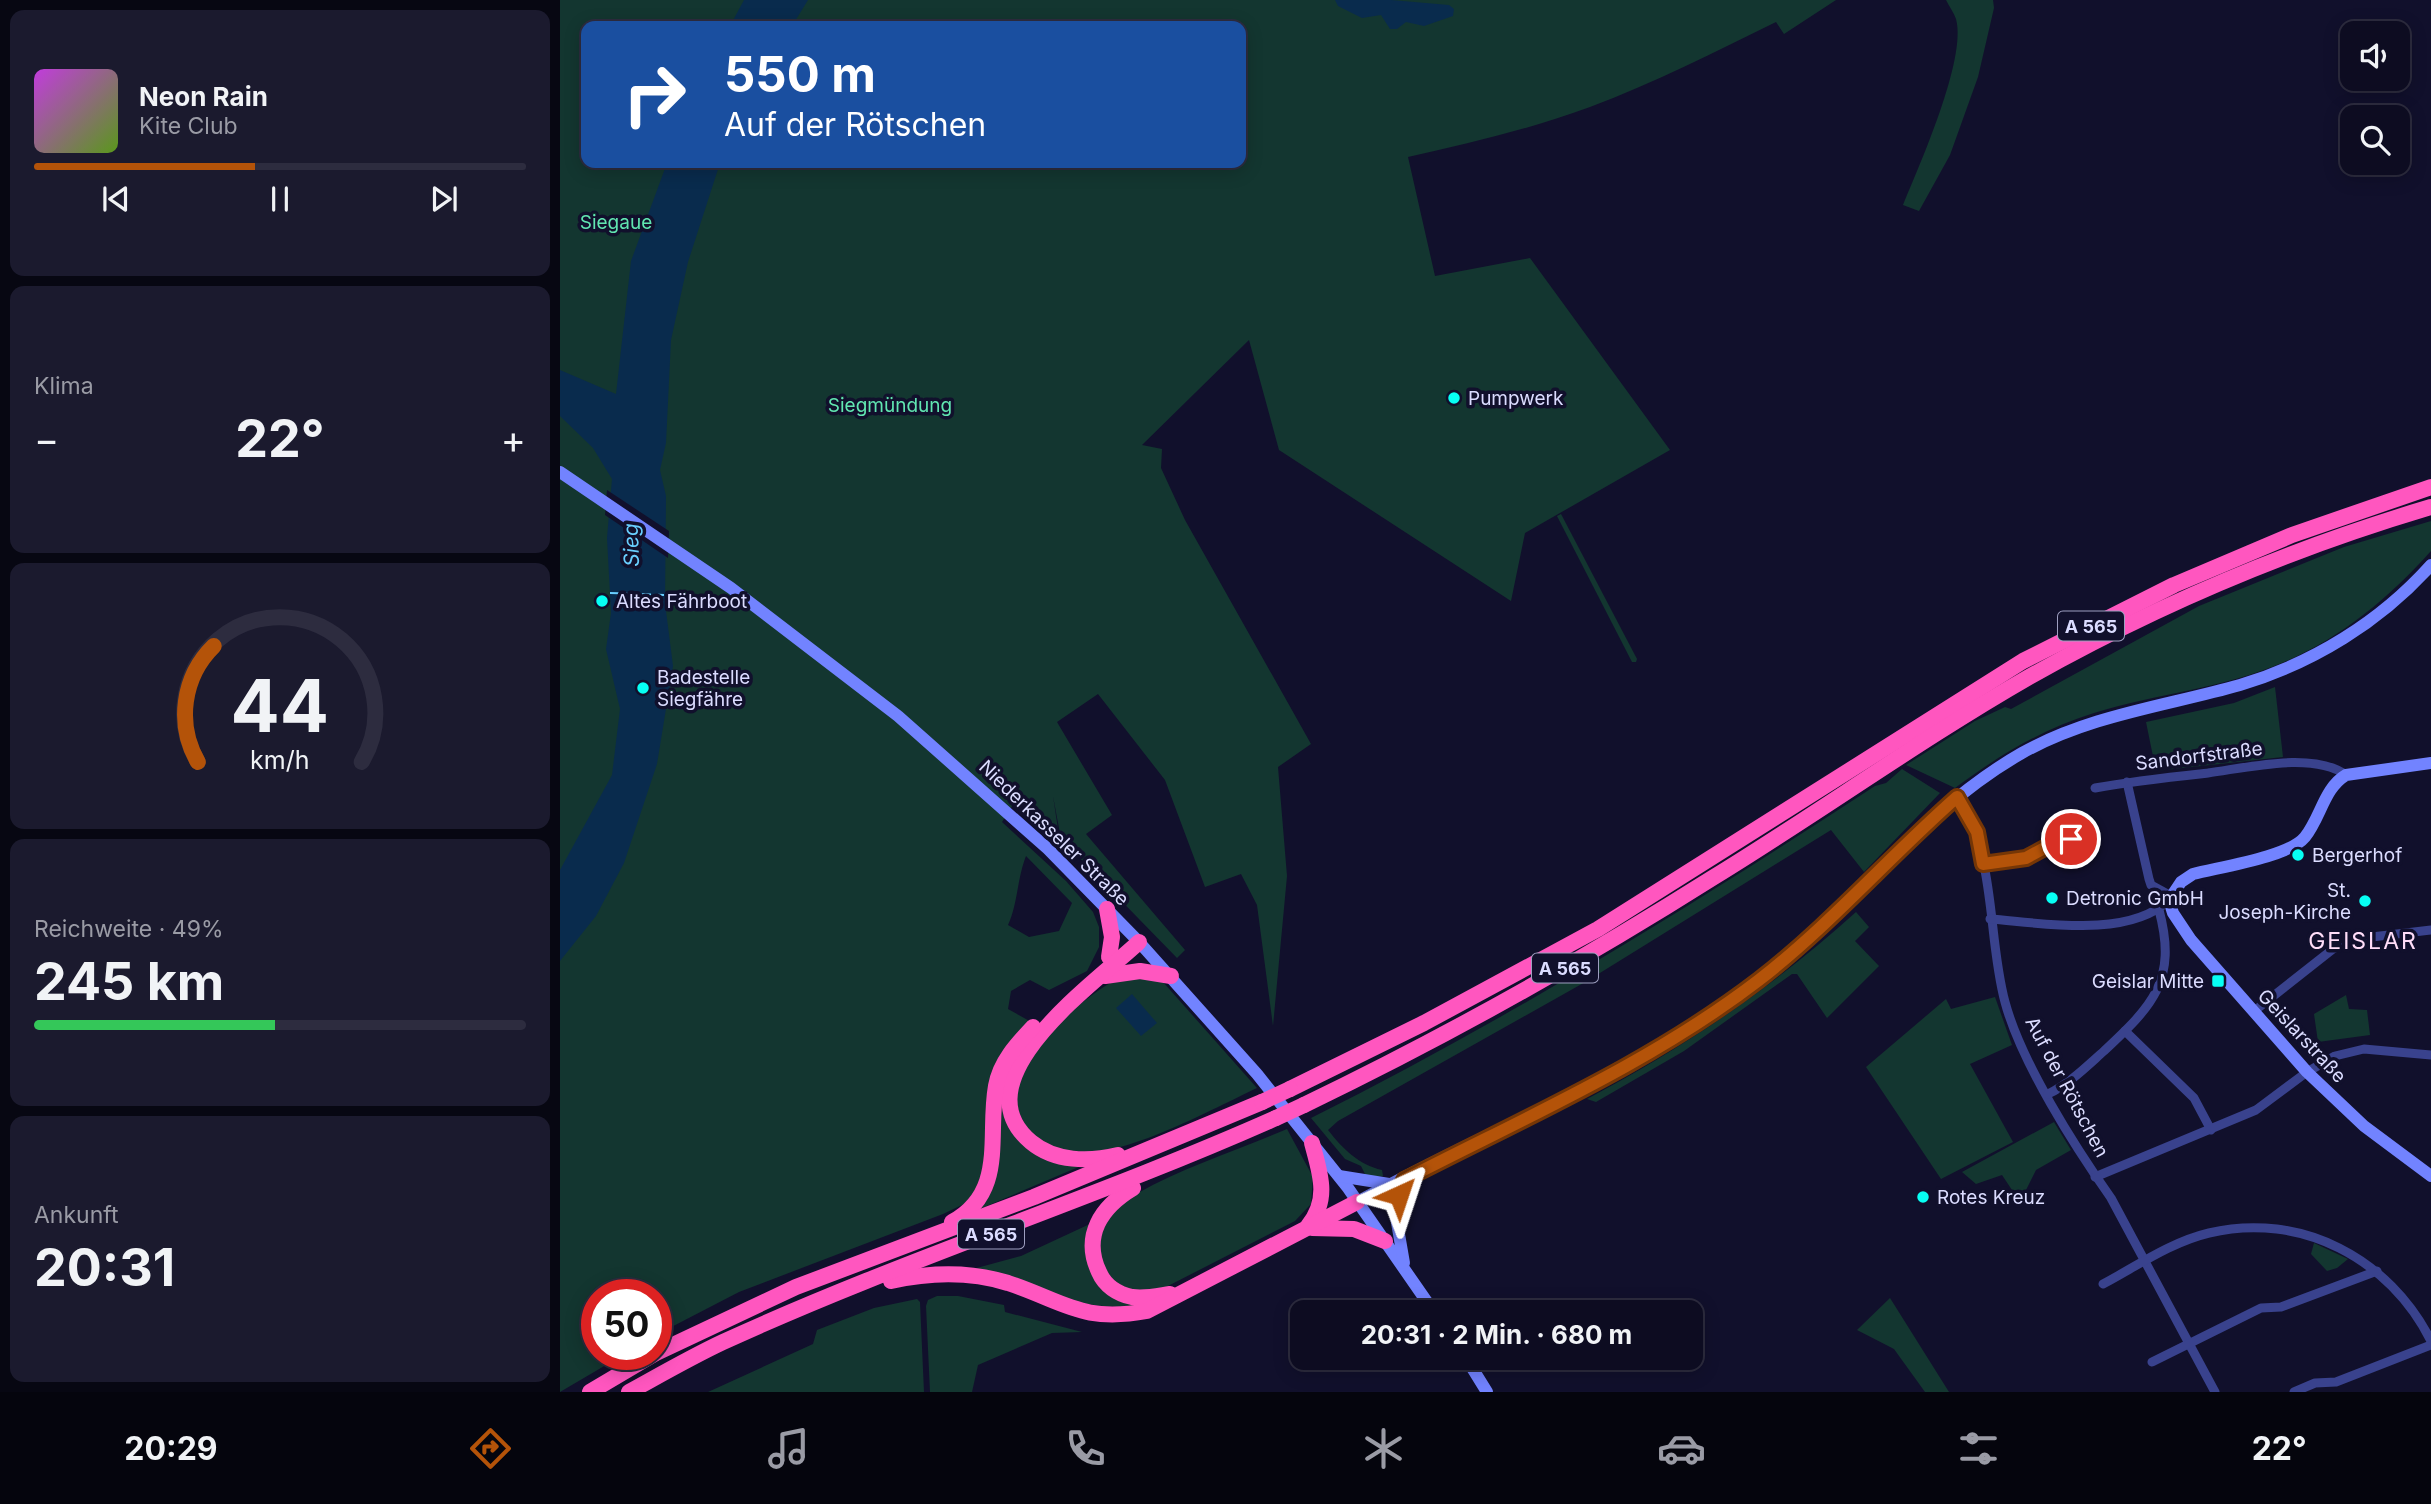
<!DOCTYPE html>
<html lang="de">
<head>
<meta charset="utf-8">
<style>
	:root { --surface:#0d0c21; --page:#1b1a2e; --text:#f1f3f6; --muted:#9a9ba5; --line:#2d2c3f; --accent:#b45309 }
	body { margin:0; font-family:Inter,sans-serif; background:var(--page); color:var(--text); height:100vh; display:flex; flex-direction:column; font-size:26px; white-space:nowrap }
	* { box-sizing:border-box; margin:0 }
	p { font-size:23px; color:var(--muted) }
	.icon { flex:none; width:38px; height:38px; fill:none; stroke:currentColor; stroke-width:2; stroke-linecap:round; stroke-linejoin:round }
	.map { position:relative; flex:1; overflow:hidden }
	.drawer { display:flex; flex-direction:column; gap:10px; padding:10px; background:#070712; width:560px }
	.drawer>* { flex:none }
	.hud { position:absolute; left:21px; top:21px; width:665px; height:147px; border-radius:14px; box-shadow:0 4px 18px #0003,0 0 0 2px var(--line); background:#1a4fa0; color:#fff; overflow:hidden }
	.controls { position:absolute; left:1780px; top:21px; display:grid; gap:14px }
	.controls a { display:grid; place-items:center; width:70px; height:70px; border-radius:14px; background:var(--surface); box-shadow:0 4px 18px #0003,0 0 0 2px var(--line); font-size:35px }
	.speed { position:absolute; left:21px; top:1279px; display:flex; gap:14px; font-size:35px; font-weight:700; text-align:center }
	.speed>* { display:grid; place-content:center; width:91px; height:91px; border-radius:50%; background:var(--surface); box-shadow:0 4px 18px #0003,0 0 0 2px var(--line); line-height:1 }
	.speed .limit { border:10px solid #d22; background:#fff; color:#111 }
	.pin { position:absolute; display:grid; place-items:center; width:60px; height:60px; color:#fff; margin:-30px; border:4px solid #fff; border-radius:50%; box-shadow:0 2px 7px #0007 }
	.me { position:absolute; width:77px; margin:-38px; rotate:42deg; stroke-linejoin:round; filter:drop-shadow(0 0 5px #0008) }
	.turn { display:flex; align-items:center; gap:24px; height:147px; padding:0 28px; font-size:32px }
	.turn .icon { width:91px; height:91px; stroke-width:2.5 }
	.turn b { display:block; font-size:49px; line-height:60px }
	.big { font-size:52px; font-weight:700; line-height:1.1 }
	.drawer .widget { flex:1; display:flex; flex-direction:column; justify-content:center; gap:10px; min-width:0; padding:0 24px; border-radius:14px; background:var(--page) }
	.drawer .dial { align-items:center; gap:0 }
	.dial svg { height:182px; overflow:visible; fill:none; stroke:var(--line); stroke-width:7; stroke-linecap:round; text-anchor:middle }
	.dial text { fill:var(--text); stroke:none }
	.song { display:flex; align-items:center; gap:21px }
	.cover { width:84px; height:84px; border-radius:10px; background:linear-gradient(135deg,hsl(290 70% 55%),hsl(90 70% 35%)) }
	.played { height:7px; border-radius:4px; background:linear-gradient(90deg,var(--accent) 45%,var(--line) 45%) }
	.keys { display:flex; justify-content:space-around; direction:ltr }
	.heat { display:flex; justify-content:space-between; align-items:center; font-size:38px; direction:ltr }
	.charge { height:10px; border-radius:5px; background:linear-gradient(90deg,#34c759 49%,var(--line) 0) }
	.trip { position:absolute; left:730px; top:1300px; width:413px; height:70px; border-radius:14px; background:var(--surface); box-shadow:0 4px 18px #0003,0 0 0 2px var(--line); font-weight:700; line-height:70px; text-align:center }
	.dock { display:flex; height:112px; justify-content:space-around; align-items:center; background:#05050d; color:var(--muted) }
	.dock .icon { width:49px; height:49px }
	.dock .on { color:var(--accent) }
	.dock b { font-size:32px; color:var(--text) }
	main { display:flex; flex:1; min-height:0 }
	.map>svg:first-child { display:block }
</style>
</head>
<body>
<main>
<section class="drawer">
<div class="widget">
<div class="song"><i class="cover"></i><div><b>Neon Rain</b><p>Kite Club</p></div></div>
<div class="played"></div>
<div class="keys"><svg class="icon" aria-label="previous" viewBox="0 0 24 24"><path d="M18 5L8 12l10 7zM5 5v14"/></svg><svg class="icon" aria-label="pause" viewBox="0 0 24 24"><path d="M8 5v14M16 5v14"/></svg><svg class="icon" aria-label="next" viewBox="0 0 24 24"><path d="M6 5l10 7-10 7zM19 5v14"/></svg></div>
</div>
<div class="widget"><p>Klima</p>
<div class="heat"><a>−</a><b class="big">22°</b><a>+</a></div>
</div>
<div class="widget dial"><svg viewBox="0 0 100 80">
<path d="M14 69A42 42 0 1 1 86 69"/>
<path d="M14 69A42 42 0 0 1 21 18" stroke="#b45309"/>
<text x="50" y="56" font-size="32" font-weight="700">44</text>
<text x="50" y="72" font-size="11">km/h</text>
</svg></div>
<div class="widget"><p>Reichweite · 49%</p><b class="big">245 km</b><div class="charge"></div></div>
<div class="widget"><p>Ankunft</p><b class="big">20:31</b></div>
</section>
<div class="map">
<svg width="1871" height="1392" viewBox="0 0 1871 1392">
	<rect width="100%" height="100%" fill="#11102c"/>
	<!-- green -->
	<g fill="#133630" fill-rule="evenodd">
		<path d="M0 0H208L193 26H26V163H681V26H203L219 0H1276L1224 34 1216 22C1155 52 1094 83 1030 107 971 129 909 143 848 157L875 276 970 258 1110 450 965 533 951 601 719 450 689 340 582 445 602 449 601 468 625 520 751 744 718 767 727 876 713 1026 697 905 681 874 645 887 605 780 538 694 497 722 552 815 526 834 625 950 617 958 501 839 493 796 499 836 458 797 442 822 506 881 533 912 539 927V947L527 971 489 990 470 980 451 991 448 1009 473 1023 443 1057 425 1167 418 1189 404 1204 383 1214 179 1292 96 1335V1295H37V1354L63 1355 0 1392ZM466 856 512 903 499 931 469 937 448 925C458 903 457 879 466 856Z"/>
		<path d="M1386 0H1433L1434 8 1418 77 1390 155 1359 211 1343 205C1359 166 1407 59 1396 19 1394 13 1389 6 1386 0Z"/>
		<polygon points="1001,514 1077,659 1076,662 1072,662 997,516"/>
		<path d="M1871 521V551C1830 597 1781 638 1724 662 1663 689 1597 693 1534 713 1482 729 1438 756 1395 788L1346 765 1415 721 1445 707 1451 709 1639 606 1784 547Z"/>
		<polygon points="1715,687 1723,757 1596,771 1586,722 1674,703"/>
		<path d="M1342 769 1380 793 1304 872 1271 830 1027 981 778 1121 768 1130C782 1148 799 1165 822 1170L823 1176 807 1178 801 1166 785 1159 751 1118C947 1020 1132 906 1315 786L1326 783Z"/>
		<path d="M1296 912 1309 927 1295 941 1319 966 1267 1018 1237 974H1232L1124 1051 1036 1102 1027 1099C1125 1047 1213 987 1296 912Z"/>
		<path d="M566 976 603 982 697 1088C650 1110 568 1156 516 1153 469 1150 440 1103 465 1060 479 1037 541 982 566 976Z"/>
		<polygon points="1786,995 1789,1009 1807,1010 1810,1035 1758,1042 1754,1014"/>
		<polygon points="1435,997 1452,1045 1410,1064 1453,1142 1381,1179 1306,1067 1386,999 1391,1009"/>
		<path d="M444 1089C455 1142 464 1160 521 1166L415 1211Z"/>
		<polygon points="1494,1122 1511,1150 1476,1170 1460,1202 1442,1175 1416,1184 1402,1172"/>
		<path d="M727 1129 753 1177 751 1204 735 1221 604 1288C583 1294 565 1292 550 1276 524 1248 549 1209 578 1193 622 1168 680 1149 727 1129Z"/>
		<path d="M532 1223V1269L581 1305C524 1314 467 1286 413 1269L461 1256Z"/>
		<polygon points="1754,1243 1788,1259 1777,1268 1767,1271 1751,1254"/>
		<polygon points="377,1296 398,1296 444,1305 445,1312 522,1332 492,1333 418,1365 412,1392 370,1392 366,1306 368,1300"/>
		<polygon points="1330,1298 1389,1392 1365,1392 1334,1349 1297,1330"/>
		<polygon points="357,1299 360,1302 364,1392 148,1392 253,1344 257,1330 314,1308"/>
	</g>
	<!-- water -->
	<g fill="#092b4d">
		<polygon points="184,0 248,0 232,26 170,26"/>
		<polygon points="775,0 831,0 889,5 894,9 893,16 864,26 846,22 837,29 830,29 821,15 802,18 778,6"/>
		<polygon points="107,163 160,163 128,262 111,340 106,443 100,470 106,496 105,603 113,666 97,764 64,863 36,916 0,961 0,870 52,775 60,709 46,649 51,613 47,538 52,479 33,448 0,416 0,370 56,394 71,261"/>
		<polygon points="572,994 597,1023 581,1036 556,1008"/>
	</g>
	<!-- pier -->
	<polygon fill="#11102c" points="47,490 109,531 108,558 45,515"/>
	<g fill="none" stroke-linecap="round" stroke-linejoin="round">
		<!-- ferry -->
		<polyline stroke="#69cfff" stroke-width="2" stroke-dasharray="9 7" stroke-linecap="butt" points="50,593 104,595"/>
		<!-- street -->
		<g stroke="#39428d" stroke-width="9">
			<polyline points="1567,782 1589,879 1591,885 1611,896"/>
			<path d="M1535 788C1573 781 1611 777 1648 773 1686 768 1753 751 1786 775"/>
			<path d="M1397 797C1437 855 1427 936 1445 1002 1461 1062 1515 1147 1551 1198L1655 1392"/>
			<polyline points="1423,864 1466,858 1501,839 1516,841"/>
			<path d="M1430 919C1482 923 1568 939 1609 900"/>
			<polyline points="1693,1012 1773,949 1795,939 1871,930"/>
			<polyline points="1565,1031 1634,1098 1651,1130"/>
			<path d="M1488 1094C1509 1084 1526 1067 1544 1051 1592 1006 1618 981 1599 910"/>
			<polyline points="1535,1177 1696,1110 1747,1072 1775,1056 1804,1049 1871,1055"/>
			<path d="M1543 1284C1577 1266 1611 1242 1649 1233 1741 1211 1830 1259 1871 1341"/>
			<polyline points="1592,1362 1701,1308 1721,1307 1817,1271"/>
			<polyline points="1734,1392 1755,1383 1776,1382 1871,1345"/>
		</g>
		<!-- secondary -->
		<g stroke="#7283ff" stroke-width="12">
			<polyline points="0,472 171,588 338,716 488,849 579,942 697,1074 788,1188 874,1312"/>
			<path d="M1871 763 1786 775C1764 788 1761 817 1745 837 1729 857 1660 867 1633 874L1621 882 1609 900 1613 913 1631 940 1747 1072 1804 1126 1871 1176"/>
			<polyline points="779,1176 829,1184"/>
			<polyline points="844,1180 835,1211 844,1263"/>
			<path d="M797 1202C931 1128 1075 1074 1198 981 1290 910 1360 811 1462 753 1530 715 1606 706 1680 685 1753 663 1820 622 1871 565"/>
			<polyline points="906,1358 927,1392"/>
		</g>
		<!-- highway -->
		<g stroke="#ff56bf" stroke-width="16">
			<polyline points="547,909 552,937 549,957"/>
			<polyline points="545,976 580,971 611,976"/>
			<polyline points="730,1089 864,1023 1038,929 1463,661 1614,585 1732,535 1871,487"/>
			<path d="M744 1105C885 1037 1021 961 1154 877 1260 812 1361 739 1469 677 1595 606 1733 548 1871 507"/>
			<path d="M558 1155C529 1162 495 1162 471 1142 396 1079 538 981 579 942"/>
			<path d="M573 1188C541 1207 522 1236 539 1272 545 1286 558 1294 572 1297 585 1299 597 1296 610 1294"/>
			<path d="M392 1222C447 1192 427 1136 436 1086 440 1062 457 1044 473 1027"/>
			<path d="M748 1226C770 1199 760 1173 752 1143"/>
			<polyline points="752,1228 794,1229 825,1241"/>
			<path d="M331 1281C371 1272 409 1271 448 1283 505 1302 522 1323 587 1311L797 1202"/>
			<polyline points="96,1353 236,1287 474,1197 702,1102"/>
			<polyline points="30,1392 94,1354"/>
			<path d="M69 1392C100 1375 131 1357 163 1342 344 1259 534 1199 716 1118"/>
		</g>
		<!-- highway-bridge -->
		<g stroke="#ff56bf" stroke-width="16">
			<polyline points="702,1102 730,1089"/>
			<polyline points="716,1118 744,1105"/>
		</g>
	</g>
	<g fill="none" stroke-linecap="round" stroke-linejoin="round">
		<defs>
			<path id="route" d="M839 1195 844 1180C964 1118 1091 1063 1199 980 1270 925 1330 856 1397 797L1417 832 1423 864 1466 858 1501 839H1511"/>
		</defs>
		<!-- route casing -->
		<use href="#route" stroke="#753606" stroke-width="18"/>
		<!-- route -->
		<use href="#route" stroke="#b45309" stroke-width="12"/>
	</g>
	<!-- markers -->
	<g fill="#07fff4" stroke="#11102c" stroke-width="2.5">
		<circle cx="894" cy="398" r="7"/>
		<circle cx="42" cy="601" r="7"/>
		<circle cx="83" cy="688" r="7"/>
		<circle cx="1738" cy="855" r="7"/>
		<circle cx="1492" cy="898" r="7"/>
		<circle cx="1805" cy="901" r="7"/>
		<rect x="1651" y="974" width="14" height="14" rx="3.5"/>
		<circle cx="1363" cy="1197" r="7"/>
	</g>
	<g text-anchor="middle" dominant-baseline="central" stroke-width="7" stroke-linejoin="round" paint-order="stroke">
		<!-- shield labels -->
		<g fill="#11102c" stroke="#9e9fc0" stroke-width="2">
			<rect x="1498" y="611.5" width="66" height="29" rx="5"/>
			<rect x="972" y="953.5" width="66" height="29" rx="5"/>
			<rect x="398" y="1219.5" width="66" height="29" rx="5"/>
		</g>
		<g font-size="18" font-weight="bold" fill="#dbdcff">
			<text x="1531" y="626">A 565</text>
			<text x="1005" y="968">A 565</text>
			<text x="431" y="1234">A 565</text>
		</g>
		<!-- park labels -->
		<g font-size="19" fill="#61e6b1" stroke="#11102c">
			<text x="56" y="222">Siegaue</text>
			<text x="330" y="405">Siegmündung</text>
		</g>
		<!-- poi labels -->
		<g font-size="19" fill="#dbdcff" stroke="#11102c" text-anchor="start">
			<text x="908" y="398">Pumpwerk</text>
			<text x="56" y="601">Altes Fährboot</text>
			<text x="97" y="677">Badestelle<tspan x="97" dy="22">Siegfähre</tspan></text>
			<text x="1752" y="855">Bergerhof</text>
			<text x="1791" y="890" text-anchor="end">St.<tspan x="1791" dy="22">Joseph-Kirche</tspan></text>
			<text x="1506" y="898">Detronic GmbH</text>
			<text x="1644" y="981" text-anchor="end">Geislar Mitte</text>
			<text x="1377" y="1197">Rotes Kreuz</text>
		</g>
		<!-- street labels -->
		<g font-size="19" fill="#dbdcff" stroke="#11102c">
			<text transform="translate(1639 756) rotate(-7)">Sandorfstraße</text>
			<text transform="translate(494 833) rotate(44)">Niederkasseler Straße</text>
			<text transform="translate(1742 1036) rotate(47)">Geislarstraße</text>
			<text transform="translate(1507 1087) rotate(62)">Auf der Rötschen</text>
		</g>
		<!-- water labels -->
		<g font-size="21" font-style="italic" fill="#69cfff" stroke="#11102c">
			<text transform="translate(71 545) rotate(-91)">Sieg</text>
		</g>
		<!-- quarter labels -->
		<g font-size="23" letter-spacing="2" fill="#ffddf8" stroke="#11102c">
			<text x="1803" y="941">GEISLAR</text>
		</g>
	</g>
</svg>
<div class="controls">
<a><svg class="icon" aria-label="sound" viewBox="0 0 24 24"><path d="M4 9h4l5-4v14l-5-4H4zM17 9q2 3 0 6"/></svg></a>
<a><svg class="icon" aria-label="search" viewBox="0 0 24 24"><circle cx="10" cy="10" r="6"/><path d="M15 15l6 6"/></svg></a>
</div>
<div class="speed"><div class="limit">50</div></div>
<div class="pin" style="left:1511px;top:839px;background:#d93025"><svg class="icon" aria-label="arrive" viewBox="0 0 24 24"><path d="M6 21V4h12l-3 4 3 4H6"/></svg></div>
<svg class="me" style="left:839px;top:1195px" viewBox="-20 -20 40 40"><path d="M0-17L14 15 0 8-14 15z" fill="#b45309" stroke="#fff" stroke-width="4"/></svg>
<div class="trip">20:31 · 2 Min. · 680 m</div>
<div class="hud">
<div class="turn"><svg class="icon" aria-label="right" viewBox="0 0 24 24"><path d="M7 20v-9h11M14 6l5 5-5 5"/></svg><div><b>550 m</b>Auf der Rötschen</div></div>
</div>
</div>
</main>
<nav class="dock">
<b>20:29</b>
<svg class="icon on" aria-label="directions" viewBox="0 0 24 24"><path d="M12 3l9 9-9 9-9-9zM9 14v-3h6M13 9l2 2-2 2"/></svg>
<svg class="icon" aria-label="music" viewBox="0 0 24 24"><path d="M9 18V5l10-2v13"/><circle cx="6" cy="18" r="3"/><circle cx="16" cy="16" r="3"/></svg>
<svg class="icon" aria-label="phone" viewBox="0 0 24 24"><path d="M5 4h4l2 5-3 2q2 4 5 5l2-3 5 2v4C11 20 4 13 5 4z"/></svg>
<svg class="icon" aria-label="climate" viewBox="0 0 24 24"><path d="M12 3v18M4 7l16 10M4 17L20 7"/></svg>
<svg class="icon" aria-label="car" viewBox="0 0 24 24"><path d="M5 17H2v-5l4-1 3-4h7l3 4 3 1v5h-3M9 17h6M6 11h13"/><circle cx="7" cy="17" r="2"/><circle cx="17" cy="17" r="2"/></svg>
<svg class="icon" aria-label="filters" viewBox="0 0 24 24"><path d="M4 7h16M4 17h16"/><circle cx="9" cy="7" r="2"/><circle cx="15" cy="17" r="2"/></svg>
<b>22°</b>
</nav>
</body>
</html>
